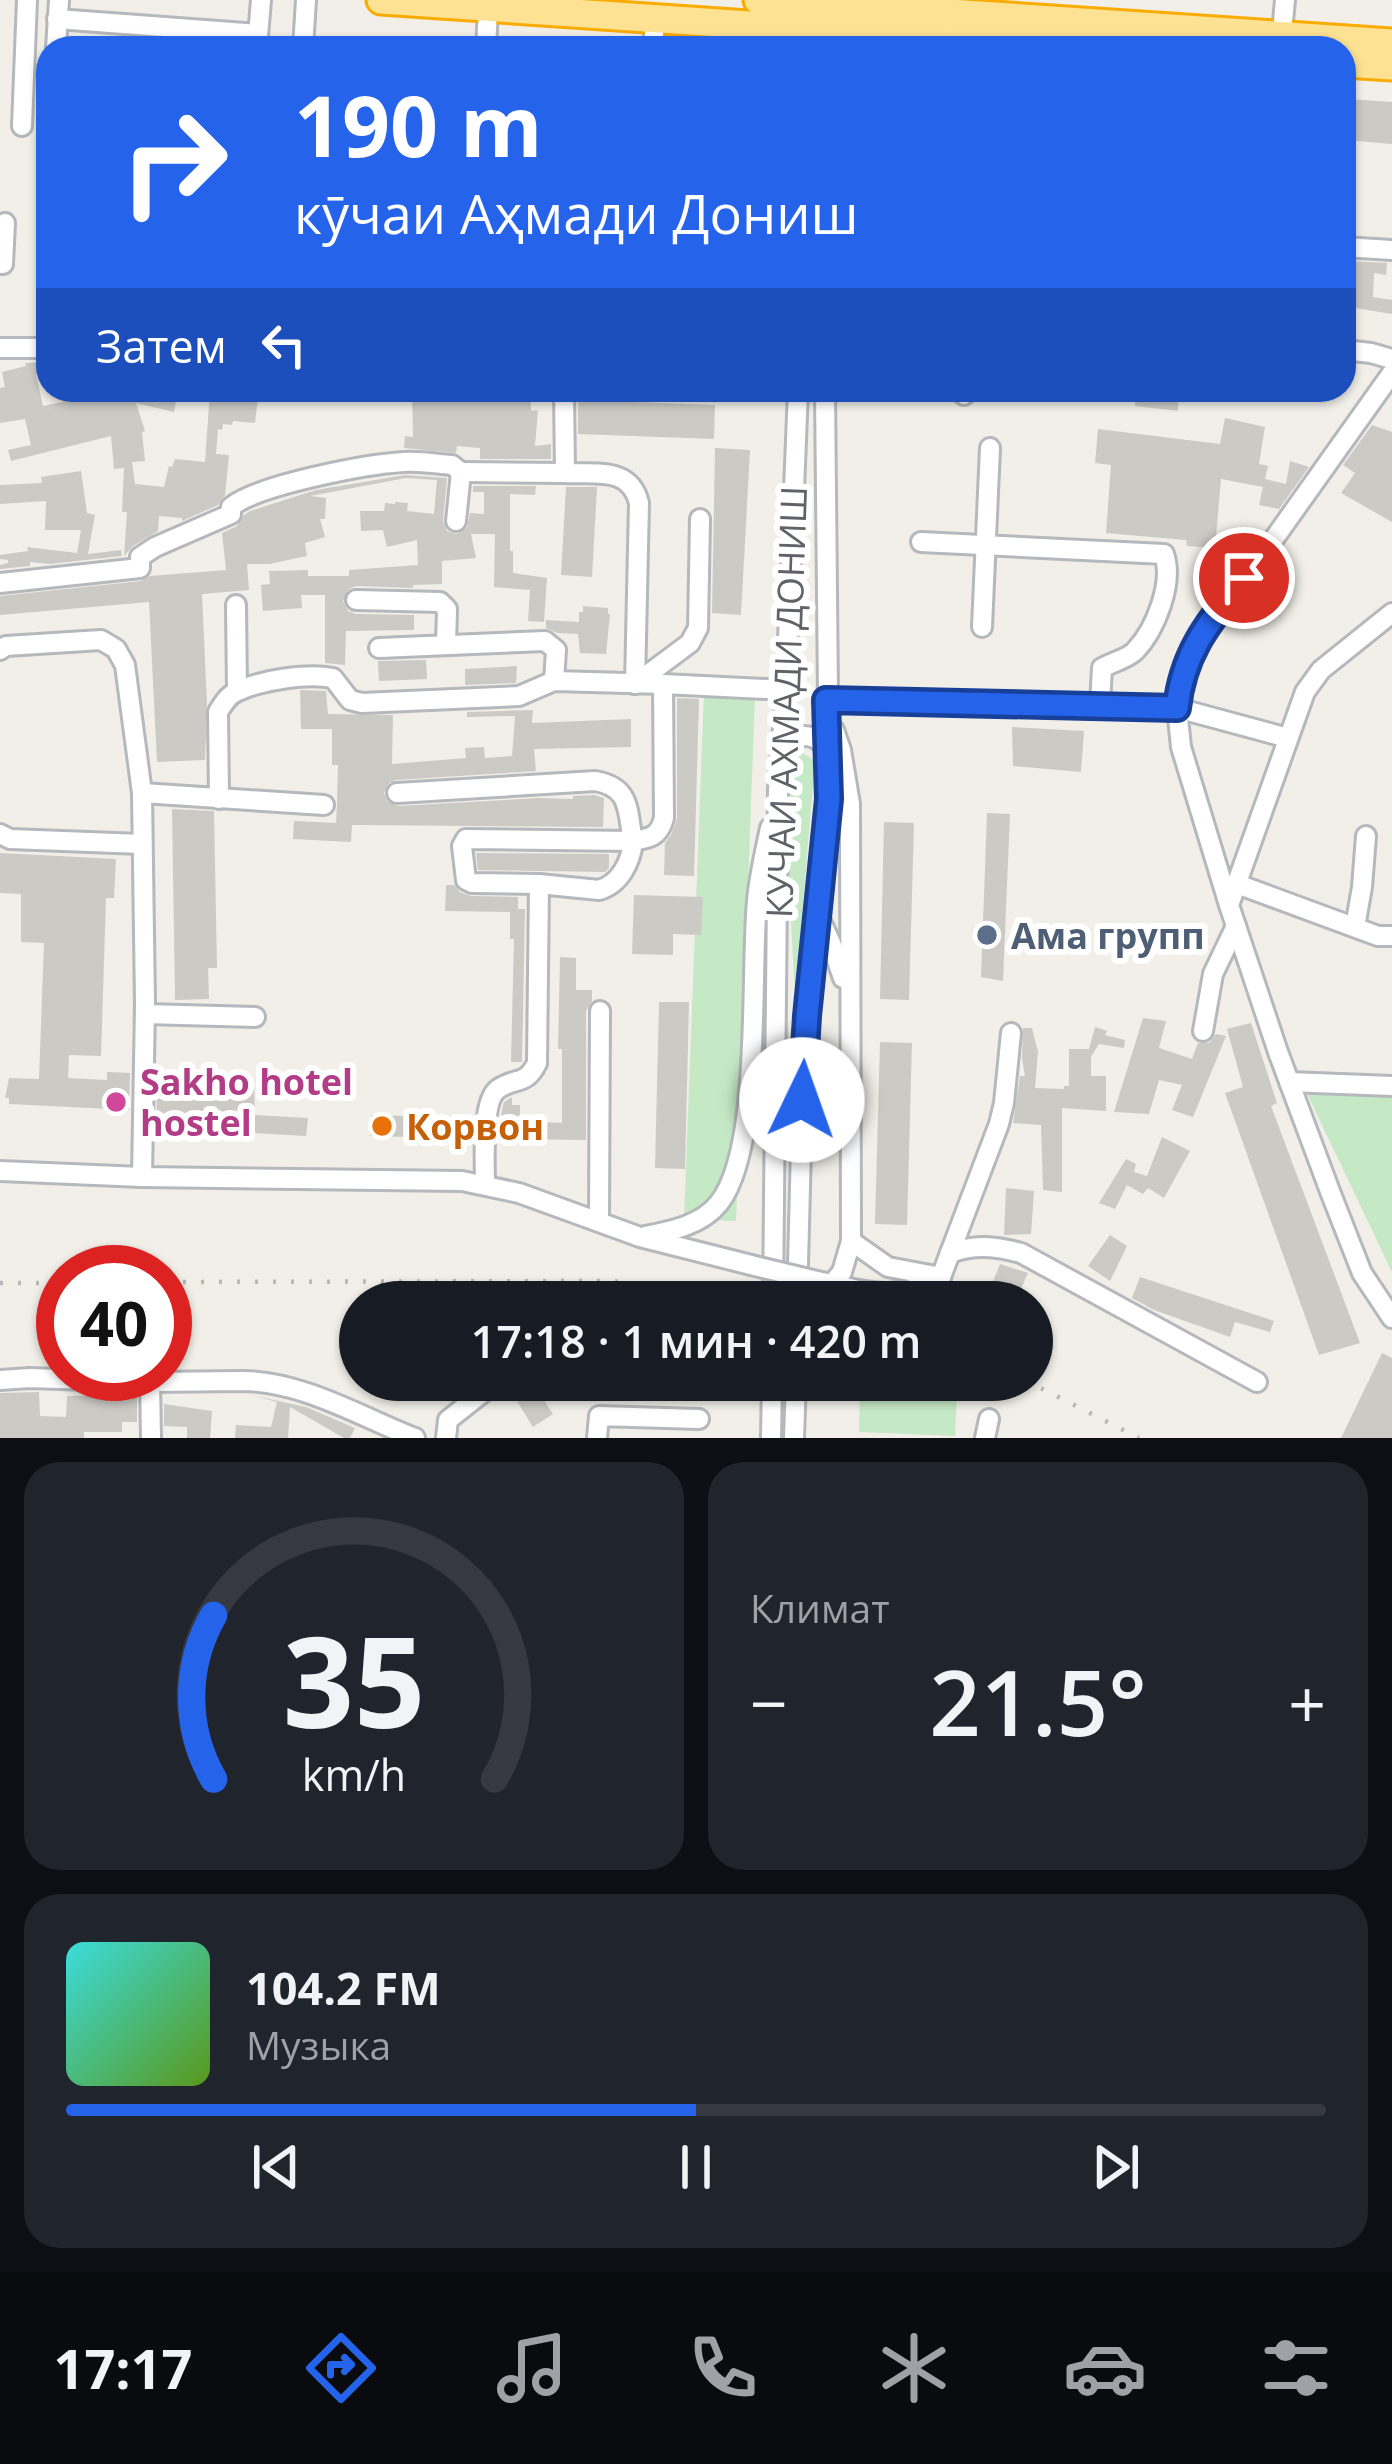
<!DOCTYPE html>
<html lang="ru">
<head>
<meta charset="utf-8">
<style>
	:root { --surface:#171b24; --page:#20242c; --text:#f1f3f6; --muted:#9ea1a6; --line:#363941; --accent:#2563eb }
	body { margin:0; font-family:"Open Sans",sans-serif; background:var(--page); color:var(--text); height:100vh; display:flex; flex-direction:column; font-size:45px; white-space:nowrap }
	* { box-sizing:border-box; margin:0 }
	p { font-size:39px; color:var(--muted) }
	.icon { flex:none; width:66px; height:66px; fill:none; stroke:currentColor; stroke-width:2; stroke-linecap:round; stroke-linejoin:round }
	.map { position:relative; height:1438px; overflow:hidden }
	.panel { display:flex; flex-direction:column; gap:24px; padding:24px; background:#0d0f14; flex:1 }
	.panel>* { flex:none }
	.top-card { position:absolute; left:36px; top:36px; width:1320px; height:366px; border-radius:36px; box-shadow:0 3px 9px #0004; background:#2563eb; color:#fff; overflow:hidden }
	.speed { position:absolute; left:36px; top:1245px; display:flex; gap:24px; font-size:60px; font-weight:700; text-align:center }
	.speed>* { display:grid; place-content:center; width:156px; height:156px; border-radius:50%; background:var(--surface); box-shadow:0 3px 9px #0004; line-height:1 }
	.speed .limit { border:18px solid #d22; background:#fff; color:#111 }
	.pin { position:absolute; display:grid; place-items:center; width:102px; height:102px; color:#fff; margin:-51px; border:6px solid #fff; border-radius:50%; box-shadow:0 3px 12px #0007 }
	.me { position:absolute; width:132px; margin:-66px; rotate:3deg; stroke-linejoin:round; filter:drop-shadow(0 0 9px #0008) }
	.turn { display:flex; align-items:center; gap:42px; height:252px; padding:0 60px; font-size:54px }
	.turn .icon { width:156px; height:156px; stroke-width:2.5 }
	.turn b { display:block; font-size:84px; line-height:102px }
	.then { display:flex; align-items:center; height:114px; padding:0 60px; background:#0003; gap:24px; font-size:45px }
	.big { font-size:90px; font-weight:600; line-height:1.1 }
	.panel .tile { flex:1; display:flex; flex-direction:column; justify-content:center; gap:18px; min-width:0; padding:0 42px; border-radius:36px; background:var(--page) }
	.panel .dial { align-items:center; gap:0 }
	.dial svg { height:312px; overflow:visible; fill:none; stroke:var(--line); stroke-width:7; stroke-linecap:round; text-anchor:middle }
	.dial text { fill:var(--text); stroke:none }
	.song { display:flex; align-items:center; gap:36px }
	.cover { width:144px; height:144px; border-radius:18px; background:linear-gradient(135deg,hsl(180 70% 55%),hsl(90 70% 35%)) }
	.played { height:12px; border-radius:6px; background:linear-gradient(90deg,var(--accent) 50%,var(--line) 50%) }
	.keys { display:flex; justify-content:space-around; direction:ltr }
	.heat { display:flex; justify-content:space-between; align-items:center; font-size:66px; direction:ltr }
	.panel .tiles { flex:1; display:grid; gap:24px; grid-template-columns:1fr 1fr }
	.tile:last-child { grid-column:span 2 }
	.trip { position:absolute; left:339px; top:1281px; width:714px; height:120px; border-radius:60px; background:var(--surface); box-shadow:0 3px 9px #0004; font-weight:600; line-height:120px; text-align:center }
	.tab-bar { display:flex; height:192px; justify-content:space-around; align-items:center; background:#090b0e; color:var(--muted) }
	.tab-bar .icon { width:84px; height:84px }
	.tab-bar .current { color:var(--accent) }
	.tab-bar b { font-size:54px; color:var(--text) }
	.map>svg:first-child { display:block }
</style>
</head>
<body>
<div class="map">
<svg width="1392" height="1438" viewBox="0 0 1392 1438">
	<rect width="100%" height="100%" fill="#f1efe8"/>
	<!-- green -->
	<g fill="#c5e8c5">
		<polygon points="704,692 755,693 736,1221 684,1219"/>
		<polygon points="801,752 815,761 795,998 784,784 787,755"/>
		<polygon points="1302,1083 1392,1096 1392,1272"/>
		<polygon points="860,1387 957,1391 955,1436 859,1432"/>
	</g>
	<!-- building -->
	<g fill="#cccac5">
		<polygon points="1348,99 1392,102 1392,144 1346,140"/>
		<polygon points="1352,261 1387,263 1386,275 1374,273 1373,297 1392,300 1392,314 1355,308 1350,336 1344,335 1344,275 1351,276"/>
		<polygon points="48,362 48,372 36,374 43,406 71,400 68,390 141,390 158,395 159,390 178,390 174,412 136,403 145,431 142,432 145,461 132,462 135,484 164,487 169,466 172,467 175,459 205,462 210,391 258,397 255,423 233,421 232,425 223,424 222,430 218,429 216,454 229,455 225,495 218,505 182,521 182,518 159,516 158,531 133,546 124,556 127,512 122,512 124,468 114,469 111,436 11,461 8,450 31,445 25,419 0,423 0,388 5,387 2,372 26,366 25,363"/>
		<polygon points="412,390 424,390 425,399 451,401 451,390 462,390 462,395 493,396 493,390 527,390 530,392 531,411 538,410 535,446 551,444 551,459 480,459 480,448 457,446 456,453 404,448 405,436 413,437"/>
		<polygon points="1136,390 1179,390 1178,411 1135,406"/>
		<polygon points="578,400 715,405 714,439 578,434"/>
		<polygon points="1225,418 1265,427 1259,464 1268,466 1265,479 1286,484 1290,461 1309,467 1279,509 1259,505 1263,487 1221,479 1215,548 1187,546 1186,540 1106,533 1111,465 1095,463 1098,429 1220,444"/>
		<polygon points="1372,425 1392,432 1392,522 1341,493 1355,473 1343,465"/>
		<polygon points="715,448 750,450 741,615 712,613"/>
		<polygon points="81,471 87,513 95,515 88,554 121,550 122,556 50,564 30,562 30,566 0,569 0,565 8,563 8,560 0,559 0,555 28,551 27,547 77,553 81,530 45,530 46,501 0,504 0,485 42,483 41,477"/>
		<polygon points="405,475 447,478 443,521 447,531 456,534 467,528 470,513 484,514 484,492 473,492 473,486 536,486 535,495 510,494 510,551 513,551 513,573 547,578 544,622 528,621 530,590 494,587 495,534 471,534 476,558 442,561 442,584 413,585 413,588 356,586 349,589 343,601 348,611 356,614 414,615 414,630 346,631 345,665 325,663 325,595 301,595 302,608 263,611 261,585 270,584 269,571 308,570 308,576 349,576 349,570 418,565 417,540 387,547 383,530 361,531 360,511 384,511 385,503 395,504 395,502 408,503 407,511 434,514 437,480 406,478 310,496 326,498 325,519 320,519 325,537 305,543 307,556 269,564 247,564 249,590 202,594 207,704 205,760 157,762 149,602 0,615 0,596 141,581 150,576 226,570 222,533 237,526 244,515 250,511 316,490"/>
		<polygon points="566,487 597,487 592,577 561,575"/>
		<polygon points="583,606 608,608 608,614 610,614 606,654 580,653 578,634 557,633 546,628 546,620 579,622 579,612 583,612"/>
		<polygon points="426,660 427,679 379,681 378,661"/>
		<polygon points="517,666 516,683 465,685 465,669"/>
		<polygon points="300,690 326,691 328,714 393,715 392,764 466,758 465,748 484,747 485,758 512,756 515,716 467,717 467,712 533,710 532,723 631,719 631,747 534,749 536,771 396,780 389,783 384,793 387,801 398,806 539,798 573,799 573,796 594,795 604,798 603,827 352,825 351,842 293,839 294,821 336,823 337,805 338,765 332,765 332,729 301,729"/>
		<polygon points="677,698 699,699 694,876 664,875 665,843 671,835 677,819"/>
		<polygon points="1012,727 1084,731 1081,772 1013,766"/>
		<polygon points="172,809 214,811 217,968 208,968 209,999 175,1000"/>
		<polygon points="987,813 1010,814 1003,981 981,977"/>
		<polygon points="884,822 914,823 909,1000 880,999"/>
		<polygon points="0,853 116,859 114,898 106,898 101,1056 69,1055 68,1078 107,1080 107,1072 130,1073 129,1110 9,1104 9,1098 5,1098 9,1078 39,1079 44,943 21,942 21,894 0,893"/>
		<polygon points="476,853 609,854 609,868 605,872 478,870"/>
		<polygon points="446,885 454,885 460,892 471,896 518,897 518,909 525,909 522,1062 511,1062 514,939 510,939 510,912 445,911"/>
		<polygon points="634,895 703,897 701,935 673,934 673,955 632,954"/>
		<polygon points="560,957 576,958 576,990 592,990 592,1001 586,1011 586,1140 498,1139 502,1110 504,1102 512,1097 512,1105 520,1105 520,1121 562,1123 562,1049 558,1049"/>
		<polygon points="659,1002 689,1002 685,1169 655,1168"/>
		<polygon points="1143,1018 1166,1021 1159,1048 1192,1059 1198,1043 1209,1043 1216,1034 1226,1036 1193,1117 1172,1110 1182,1085 1159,1080 1149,1114 1114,1112"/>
		<polygon points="1251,1023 1277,1103 1271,1106 1360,1343 1319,1355 1225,1093 1243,1087 1227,1029"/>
		<polygon points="1095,1027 1107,1031 1105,1035 1125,1040 1124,1048 1099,1044 1091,1057 1091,1076 1106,1076 1106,1111 1062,1108 1062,1192 1043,1190 1041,1125 1013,1123 1020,1076 1025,1076 1022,1058 1023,1028 1032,1028 1038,1052 1035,1088 1064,1089 1064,1086 1069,1086 1069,1049 1089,1049"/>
		<polygon points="880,1042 912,1043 907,1225 875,1224"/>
		<polygon points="227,1084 254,1086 255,1115 308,1118 306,1136 254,1133 254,1126 211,1124 210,1128 156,1125 157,1092 226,1095"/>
		<polygon points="403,1114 453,1116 452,1138 370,1136 371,1115 403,1116"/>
		<polygon points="1162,1137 1190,1151 1164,1198 1148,1188 1143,1194 1127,1185 1115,1209 1099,1203 1126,1159 1136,1164 1134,1172 1147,1176"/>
		<polygon points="1006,1188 1034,1191 1031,1234 1004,1235"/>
		<polygon points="1110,1235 1127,1246 1110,1281 1088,1266"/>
		<polygon points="1000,1264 1028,1273 1015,1302 985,1302"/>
		<polygon points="1140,1277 1274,1321 1270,1332 1235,1322 1230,1337 1154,1310 1132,1298"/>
		<polygon points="1382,1353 1392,1358 1392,1438 1341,1438"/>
		<polygon points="504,1380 531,1380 553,1414 533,1427"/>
		<polygon points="39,1392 40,1416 66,1417 67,1396 137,1395 137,1422 122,1422 122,1432 84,1432 84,1438 0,1438 0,1393"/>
		<polygon points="251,1395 306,1407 355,1428 350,1438 344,1438 290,1407 288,1438 235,1438 236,1425 271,1427 277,1402"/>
		<polygon points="164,1404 212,1411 210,1438 187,1438 187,1427 164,1426"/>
	</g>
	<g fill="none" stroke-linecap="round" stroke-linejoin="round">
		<defs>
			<g id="minor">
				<polyline points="57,19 258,34"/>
				<polyline points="1281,43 1285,0"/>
				<polyline points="56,48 59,0"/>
				<polyline points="257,48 261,0"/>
				<polyline points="303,48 306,0"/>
				<polyline points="486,48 488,9"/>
				<polyline points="653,48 655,20"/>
				<polyline points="22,126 27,0"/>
				<polyline points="1344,247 1392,250"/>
				<polyline points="0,264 3,264 5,223"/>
				<polyline points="0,348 48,348"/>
				<polyline points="1344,350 1371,353 1392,359"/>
				<polyline points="637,390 639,390"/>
				<polyline points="964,395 964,390"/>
				<polyline points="461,472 565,473 564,390"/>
				<path d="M565 473C596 475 630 466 639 503L635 684"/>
				<path d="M921 542 1164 554C1174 582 1156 629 1135 651 1127 659 1112 662 1102 668L1100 704"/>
				<path d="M0 583 140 568V557L155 547 231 514V507C257 485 367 464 404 462 420 461 437 464 452 465L461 472 456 521"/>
				<polyline points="356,600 440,602 447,609 446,645"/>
				<polyline points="236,605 237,691"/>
				<polyline points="1392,613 1321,670 1305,692 1229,905 1278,1052 1331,1194 1362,1273 1392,1318"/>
				<polyline points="982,627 990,448"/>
				<polyline points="379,648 545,641 556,650 554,681"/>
				<polyline points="0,650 6,646 101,640 116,649 125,665 142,793 145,1004 142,1177"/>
				<polyline points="635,684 690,643 698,628 700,519"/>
				<polyline points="827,700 1177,708 1288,738"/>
				<path d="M782 752C795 730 818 731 829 754"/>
				<polyline points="142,793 324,805"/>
				<path d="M397 793 595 781C631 787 627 810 633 841L466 839 462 846 466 880 472 883 539 884"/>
				<path d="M219 799 218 712C223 704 228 695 238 691 262 680 307 673 333 678L350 700 362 703 519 696 554 681 663 684"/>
				<polyline points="0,834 10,839 142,844"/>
				<polyline points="1237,884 1378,936 1392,936"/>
				<polyline points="1229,905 1181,747 1177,708 1179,683 1191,650 1202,630 1266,550 1392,373"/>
				<polyline points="818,915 831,943 843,978"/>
				<polyline points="1355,927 1362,887 1366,836"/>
				<polyline points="145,1014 255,1017"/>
				<polyline points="1203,1031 1213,974 1236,926"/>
				<polyline points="1289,1082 1392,1086"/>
				<polyline points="0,1171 142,1177 462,1181 519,1193 640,1237 751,1265"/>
				<path d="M485 1184C485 1164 481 1101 498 1089 515 1077 526 1086 537 1063L539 884 599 890C620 884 631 862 633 841 650 838 659 837 664 818L663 684 786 690"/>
				<polyline points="599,1221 600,1011"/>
				<path d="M645 1236C671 1231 702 1225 719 1203 762 1149 750 973 757 901 759 877 765 852 770 828"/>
				<polyline points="851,1241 888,1267 941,1277"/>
				<polyline points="950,1253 999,1124 1004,1103 1011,1033"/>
				<polyline points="817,1281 832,1284 842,1272 851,1241 850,804 841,750 834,730"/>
				<path d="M832 1284C877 1295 898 1299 941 1277L950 1253C975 1244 995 1246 1021 1253L1257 1382"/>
				<polyline points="773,1302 778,790 786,690 798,390"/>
				<polyline points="797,1302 803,1071 829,798 825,390"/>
				<polyline points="0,1380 30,1378 150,1382"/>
				<path d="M151 1438 150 1382 244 1381C304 1382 361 1417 415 1438"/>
				<polyline points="446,1438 448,1420 491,1386"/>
				<polyline points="597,1438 599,1416 699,1419"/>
				<polyline points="771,1438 772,1380"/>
				<polyline points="794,1438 796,1380"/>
				<polyline points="985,1438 989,1419"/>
			</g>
			<g id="highway">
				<polyline points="381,0 1090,48"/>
				<polyline points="758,0 1392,43"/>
				<polyline points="1344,63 1392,66"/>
			</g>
		</defs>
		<!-- minor casing -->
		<use href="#minor" stroke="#b5b8bc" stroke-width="24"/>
		<!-- highway casing -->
		<use href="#highway" stroke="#f9ab00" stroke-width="33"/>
		<!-- minor -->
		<use href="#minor" stroke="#fff" stroke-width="18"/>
		<!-- highway -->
		<use href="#highway" stroke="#fde293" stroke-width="27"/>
		<!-- rail -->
		<g stroke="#b6b7b8" stroke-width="4.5" stroke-dasharray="3 15" stroke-linecap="butt">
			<polyline points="165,1282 613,1281 763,1302"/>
			<polyline points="0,1283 63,1283"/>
			<polyline points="744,1287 821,1302"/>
			<polyline points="1025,1380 1139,1438"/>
		</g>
		<defs>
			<polyline id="minor-bridge" points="751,1265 817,1281"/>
		</defs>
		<!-- minor-bridge casing -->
		<use href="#minor-bridge" stroke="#b5b8bc" stroke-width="24" stroke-linecap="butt"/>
		<!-- minor-bridge -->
		<use href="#minor-bridge" stroke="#fff" stroke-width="18"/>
	</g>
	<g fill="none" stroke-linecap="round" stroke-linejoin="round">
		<defs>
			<path id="route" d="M802 1100 807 1016 829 799 826 700 1177 708C1183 651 1210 621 1244 578"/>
		</defs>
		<!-- route casing -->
		<use href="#route" stroke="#184099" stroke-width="30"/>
		<!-- route -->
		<use href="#route" stroke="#2563eb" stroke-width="21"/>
	</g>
	<!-- markers -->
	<circle fill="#5c6f8a" stroke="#fff" stroke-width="4.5" cx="987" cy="935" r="12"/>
	<circle fill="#d1479c" stroke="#fff" stroke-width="4.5" cx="116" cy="1102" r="12"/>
	<circle fill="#e8710a" stroke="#fff" stroke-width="4.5" cx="382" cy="1126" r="12"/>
	<g text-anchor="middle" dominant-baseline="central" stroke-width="12" stroke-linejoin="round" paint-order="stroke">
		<!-- street labels -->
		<g font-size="36" fill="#5f6368" stroke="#fff">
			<text transform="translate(786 702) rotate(-88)">КУЧАИ АХМАДИ ДОНИШ</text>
		</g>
		<!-- service labels -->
		<g font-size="36" font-weight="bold" fill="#4e5e75" stroke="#fff" text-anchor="start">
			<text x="1011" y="935">Ама групп</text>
		</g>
		<!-- hotel labels -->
		<g font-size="36" font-weight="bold" fill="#b23c85" stroke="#fff" text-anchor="start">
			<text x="140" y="1081">Sakho hotel<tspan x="140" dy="41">hostel</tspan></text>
		</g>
		<!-- food labels -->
		<g font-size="36" font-weight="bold" fill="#c56008" stroke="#fff" text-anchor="start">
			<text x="406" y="1126">Корвон</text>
		</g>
	</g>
</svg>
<div class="speed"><div class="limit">40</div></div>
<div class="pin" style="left:1244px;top:578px;background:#d93025"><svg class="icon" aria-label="arrive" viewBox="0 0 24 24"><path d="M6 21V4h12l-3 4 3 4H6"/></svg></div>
<svg class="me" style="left:802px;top:1100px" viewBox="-20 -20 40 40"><circle r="19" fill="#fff"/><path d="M0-13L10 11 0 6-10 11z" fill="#2563eb"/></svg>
<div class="trip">17:18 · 1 мин · 420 m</div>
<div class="top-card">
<div class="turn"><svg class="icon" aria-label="right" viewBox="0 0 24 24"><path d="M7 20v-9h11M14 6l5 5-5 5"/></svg><div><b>190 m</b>кӯчаи Аҳмади Дониш</div></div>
<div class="then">Затем<svg class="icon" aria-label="left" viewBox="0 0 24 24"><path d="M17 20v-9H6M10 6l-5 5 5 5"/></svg></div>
</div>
</div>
<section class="panel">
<div class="tiles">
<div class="tile dial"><svg viewBox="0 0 100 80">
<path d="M14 69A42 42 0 1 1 86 69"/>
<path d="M14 69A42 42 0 0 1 14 27" stroke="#2563eb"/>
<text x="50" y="56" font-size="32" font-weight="700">35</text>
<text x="50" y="72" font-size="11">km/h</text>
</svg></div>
<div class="tile"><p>Климат</p>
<div class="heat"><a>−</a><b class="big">21.5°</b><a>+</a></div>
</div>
<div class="tile">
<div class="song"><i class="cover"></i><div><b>104.2 FM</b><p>Музыка</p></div></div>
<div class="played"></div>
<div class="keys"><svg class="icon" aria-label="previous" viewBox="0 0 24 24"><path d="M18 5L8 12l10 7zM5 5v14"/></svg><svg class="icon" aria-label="pause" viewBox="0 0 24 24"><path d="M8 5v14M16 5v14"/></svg><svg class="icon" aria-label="next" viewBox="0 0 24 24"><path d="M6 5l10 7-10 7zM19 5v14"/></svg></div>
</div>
</div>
</section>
<nav class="tab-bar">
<b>17:17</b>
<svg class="icon current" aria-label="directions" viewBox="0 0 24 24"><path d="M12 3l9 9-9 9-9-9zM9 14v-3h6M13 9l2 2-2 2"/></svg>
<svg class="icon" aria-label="music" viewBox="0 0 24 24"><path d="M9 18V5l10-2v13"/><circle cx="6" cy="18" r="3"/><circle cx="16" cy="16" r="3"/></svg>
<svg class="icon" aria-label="phone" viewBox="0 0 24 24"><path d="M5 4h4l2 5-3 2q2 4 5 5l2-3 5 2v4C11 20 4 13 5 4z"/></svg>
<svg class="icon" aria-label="climate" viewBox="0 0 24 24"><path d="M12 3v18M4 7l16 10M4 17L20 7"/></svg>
<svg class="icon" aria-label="car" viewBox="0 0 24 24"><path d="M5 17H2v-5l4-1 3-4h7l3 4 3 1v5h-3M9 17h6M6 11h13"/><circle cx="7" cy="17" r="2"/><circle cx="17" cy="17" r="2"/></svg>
<svg class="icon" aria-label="filters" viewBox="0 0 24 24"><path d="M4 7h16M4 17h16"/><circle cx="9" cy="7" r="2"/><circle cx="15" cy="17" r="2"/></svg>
</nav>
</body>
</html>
